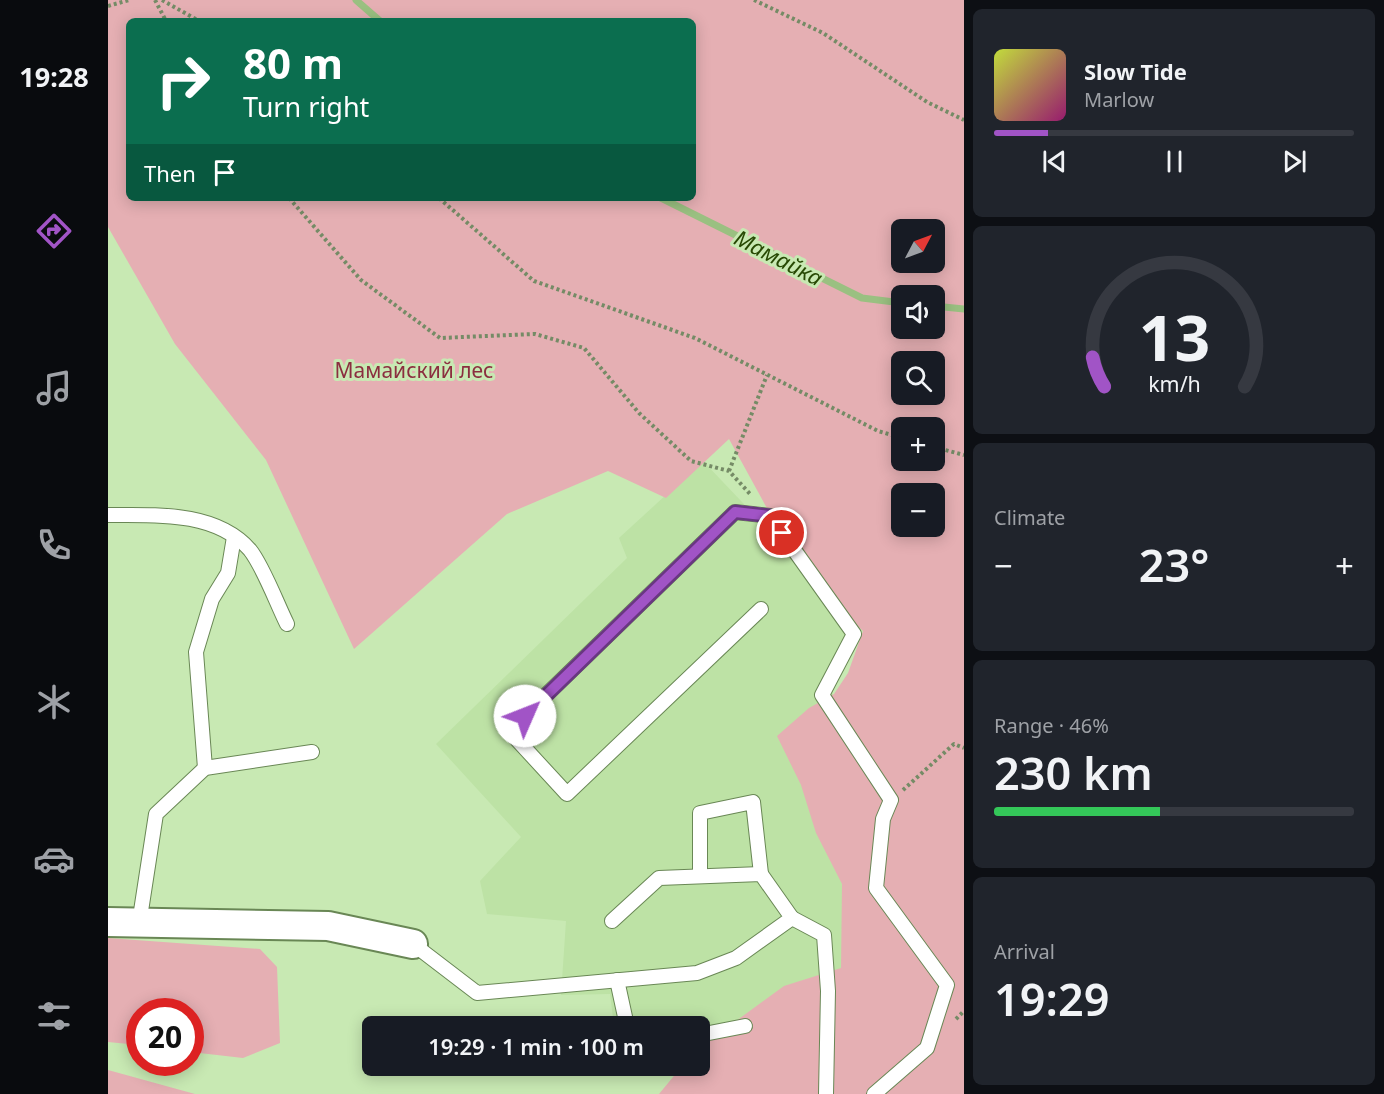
<!DOCTYPE html>
<html lang="en">
<head>
<meta charset="utf-8">
<style>
	:root { --surface:#171b24; --page:#20242c; --text:#f1f3f6; --muted:#9ea1a6; --line:#363941; --accent:#a154c6 }
	body { margin:0; font-family:"Noto Sans",sans-serif; background:var(--page); color:var(--text); height:100vh; display:flex; flex-direction:column; font-size:22px; white-space:nowrap }
	* { box-sizing:border-box; margin:0 }
	p { font-size:20px; color:var(--muted) }
	.icon { flex:none; width:33px; height:33px; fill:none; stroke:currentColor; stroke-width:2; stroke-linecap:round; stroke-linejoin:round }
	.map { position:relative; flex:1; overflow:hidden }
	.sheet { display:flex; flex-direction:column; gap:9px; padding:9px; background:#0d0f14; width:420px }
	.sheet>* { flex:none }
	.guide { position:absolute; left:18px; top:18px; width:570px; height:183px; border-radius:9px; box-shadow:0 3px 15px #0003; background:#0b6e4f; color:#fff; overflow:hidden }
	.needle { width:39px; rotate:49deg }
	.buttons { position:absolute; left:783px; top:219px; display:grid; gap:12px }
	.buttons a { display:grid; place-items:center; width:54px; height:54px; border-radius:9px; background:var(--surface); box-shadow:0 3px 15px #0003; font-size:30px }
	.speed { position:absolute; left:18px; top:998px; display:flex; gap:12px; font-size:30px; font-weight:700; text-align:center }
	.speed>* { display:grid; place-content:center; width:78px; height:78px; border-radius:50%; background:var(--surface); box-shadow:0 3px 15px #0003; line-height:1 }
	.speed .limit { border:9px solid #d22; background:#fff; color:#111 }
	.pin { position:absolute; display:grid; place-items:center; width:51px; height:51px; color:#fff; margin:-26px; border:3px solid #fff; border-radius:50%; box-shadow:0 2px 6px #0007 }
	.me { position:absolute; width:66px; margin:-33px; rotate:46deg; stroke-linejoin:round; filter:drop-shadow(0 0 4px #0008) }
	.turn { display:flex; align-items:center; gap:21px; height:126px; padding:0 18px; font-size:27px }
	.turn .icon { width:78px; height:78px; stroke-width:2.5 }
	.turn b { display:block; font-size:42px; line-height:51px }
	.then { display:flex; align-items:center; height:57px; padding:0 18px; background:#0003; gap:12px; font-size:22px }
	.big { font-size:45px; font-weight:600; line-height:1.1 }
	.sheet .widget { flex:1; display:flex; flex-direction:column; justify-content:center; gap:9px; min-width:0; padding:0 21px; border-radius:9px; background:var(--page) }
	.sheet .dial { align-items:center; gap:0 }
	.dial svg { height:156px; overflow:visible; fill:none; stroke:var(--line); stroke-width:7; stroke-linecap:round; text-anchor:middle }
	.dial text { fill:var(--text); stroke:none }
	.song { display:flex; align-items:center; gap:18px }
	.cover { width:72px; height:72px; border-radius:9px; background:linear-gradient(135deg,hsl(70 70% 55%),hsl(320 70% 35%)) }
	.played { height:6px; border-radius:3px; background:linear-gradient(90deg,var(--accent) 15%,var(--line) 15%) }
	.keys { display:flex; justify-content:space-around; direction:ltr }
	.heat { display:flex; justify-content:space-between; align-items:center; font-size:33px; direction:ltr }
	.charge { height:9px; border-radius:4px; background:linear-gradient(90deg,#34c759 46%,var(--line) 0) }
	.trip { position:absolute; left:254px; top:1016px; width:348px; height:60px; border-radius:9px; background:var(--surface); box-shadow:0 3px 15px #0003; font-weight:600; line-height:60px; text-align:center }
	main { display:flex; flex:1; min-height:0 }
	.tab-bar { display:flex; flex-direction:column; width:108px; justify-content:space-around; align-items:center; background:#090b0e; color:var(--muted) }
	.tab-bar .icon { width:42px; height:42px }
	.tab-bar .selected { color:var(--accent) }
	.tab-bar b { font-size:27px; color:var(--text) }
	.map>svg:first-child { display:block }
</style>
</head>
<body>
<main>
<nav class="tab-bar">
<b>19:28</b>
<svg class="icon selected" aria-label="directions" viewBox="0 0 24 24"><path d="M12 3l9 9-9 9-9-9zM9 14v-3h6M13 9l2 2-2 2"/></svg>
<svg class="icon" aria-label="music" viewBox="0 0 24 24"><path d="M9 18V5l10-2v13"/><circle cx="6" cy="18" r="3"/><circle cx="16" cy="16" r="3"/></svg>
<svg class="icon" aria-label="phone" viewBox="0 0 24 24"><path d="M5 4h4l2 5-3 2q2 4 5 5l2-3 5 2v4C11 20 4 13 5 4z"/></svg>
<svg class="icon" aria-label="climate" viewBox="0 0 24 24"><path d="M12 3v18M4 7l16 10M4 17L20 7"/></svg>
<svg class="icon" aria-label="car" viewBox="0 0 24 24"><path d="M5 17H2v-5l4-1 3-4h7l3 4 3 1v5h-3M9 17h6M6 11h13"/><circle cx="7" cy="17" r="2"/><circle cx="17" cy="17" r="2"/></svg>
<svg class="icon" aria-label="filters" viewBox="0 0 24 24"><path d="M4 7h16M4 17h16"/><circle cx="9" cy="7" r="2"/><circle cx="15" cy="17" r="2"/></svg>
</nav>
<div class="map">
<svg width="856" height="1094" viewBox="0 0 856 1094">
	<rect width="100%" height="100%" fill="#c8e9b3"/>
	<!-- built -->
	<polygon fill="#bde2a5" points="595,461 753,627 723,691 785,790 847,998 654,1034 591,1042 591,1026 506,1026 502,994 453,995 458,921 379,914 372,881 413,837 328,744 519,558 511,538"/>
	<!-- green -->
	<g fill="#e5afb3" fill-rule="evenodd">
		<path d="M0 0H856V1094H551L575 1065H591V1048L676 986 733 968 734 884 708 833 693 785 669 736 701 708 726 694 740 673 755 631 695 574 621 439 558 498 500 471 399 514 246 649 158 460 67 344 0 227ZM21 21H585V198H21ZM794 230H826V262H794ZM794 296H826V328H794ZM794 362H826V394H794ZM794 428H826V460H794ZM794 494H826V526H794Z"/>
		<polygon points="0,938 152,949 169,967 172,1043 135,1058 83,1052 82,1011 32,1011 31,1045 0,1042"/>
		<polygon points="0,1070 87,1094 0,1094"/>
	</g>
	<g fill="none" stroke-linecap="round" stroke-linejoin="round">
		<!-- stream -->
		<g stroke="#9ac081" stroke-width="7">
			<polyline points="248,0 272,21"/>
			<polyline points="553,198 754,298 794,303"/>
			<polyline points="826,306 856,309"/>
		</g>
		<defs>
			<g id="lane">
				<path d="M0 515C47 515 108 511 142 550 155 566 169 604 179 624"/>
				<polyline points="653,609 459,794 401,731 627,512 662,516 746,634 714,695 783,800 775,819 768,888 839,985 819,1048 766,1094"/>
				<polyline points="97,768 88,652 104,599 120,573 126,537"/>
				<polyline points="592,876 592,813 645,802 653,874"/>
				<polyline points="684,918 716,935 720,991 718,1094"/>
				<polyline points="31,924 48,814 97,768 204,752"/>
				<polyline points="305,944 369,993 589,973 628,958 684,918 653,874 551,878 504,921"/>
				<polyline points="509,980 519,1026"/>
				<polyline points="591,1035 637,1026"/>
			</g>
			<polyline id="street" points="0,922 220,926 305,944"/>
		</defs>
		<!-- lane casing -->
		<use href="#lane" stroke="#698755" stroke-width="16"/>
		<!-- street casing -->
		<use href="#street" stroke="#698755" stroke-width="32"/>
		<!-- path -->
		<g stroke="#758b66" stroke-width="4" stroke-dasharray="3 3" stroke-linecap="butt">
			<polyline points="47,0 58,21"/>
			<polyline points="54,0 91,21"/>
			<polyline points="646,0 715,33 819,102 856,120"/>
			<polyline points="0,6 21,0"/>
			<polyline points="181,198 253,280 332,338 427,334 476,348 531,413 583,461 621,471 643,495"/>
			<polyline points="331,198 426,281 587,338 770,431 794,438"/>
			<polyline points="826,447 856,455"/>
			<polyline points="621,471 659,375"/>
			<polyline points="795,790 846,744 856,748"/>
			<polyline points="848,1019 856,1011"/>
		</g>
		<!-- lane -->
		<use href="#lane" stroke="#fff" stroke-width="14"/>
		<!-- street -->
		<use href="#street" stroke="#fff" stroke-width="28"/>
	</g>
	<g fill="none" stroke-linecap="round" stroke-linejoin="round">
		<defs>
			<polyline id="route" points="417,716 627,512 662,516 674,533"/>
		</defs>
		<!-- route casing -->
		<use href="#route" stroke="#693781" stroke-width="15"/>
		<!-- route -->
		<use href="#route" stroke="#a154c6" stroke-width="10"/>
	</g>
	<g text-anchor="middle" dominant-baseline="central" stroke-width="6" stroke-linejoin="round" paint-order="stroke">
		<!-- park labels -->
		<g font-size="21" fill="#8b2e3f" stroke="#c8e9b3">
			<text x="306" y="370">Мамайский лес</text>
		</g>
		<!-- water labels -->
		<g font-size="22" font-style="italic" fill="#274904" stroke="#c8e9b3">
			<text transform="translate(671 257) rotate(27)">Мамайка</text>
		</g>
	</g>
</svg>
<div class="buttons">
<a><svg class="needle" viewBox="-14 -14 28 28"><path d="M0-13l5 13h-10z" fill="#e53935"/><path d="M0 13l5-13h-10z" fill="#9ea1a6"/></svg></a>
<a><svg class="icon" aria-label="sound" viewBox="0 0 24 24"><path d="M4 9h4l5-4v14l-5-4H4zM17 9q2 3 0 6"/></svg></a>
<a><svg class="icon" aria-label="search" viewBox="0 0 24 24"><circle cx="10" cy="10" r="6"/><path d="M15 15l6 6"/></svg></a>
<a>+</a>
<a>−</a>
</div>
<div class="speed"><div class="limit">20</div></div>
<div class="pin" style="left:674px;top:533px;background:#d93025"><svg class="icon" aria-label="arrive" viewBox="0 0 24 24"><path d="M6 21V4h12l-3 4 3 4H6"/></svg></div>
<svg class="me" style="left:417px;top:716px" viewBox="-20 -20 40 40"><circle r="19" fill="#fff"/><path d="M0-13L10 11 0 6-10 11z" fill="#a154c6"/></svg>
<div class="trip">19:29 · 1 min · 100 m</div>
<div class="guide">
<div class="turn"><svg class="icon" aria-label="right" viewBox="0 0 24 24"><path d="M7 20v-9h11M14 6l5 5-5 5"/></svg><div><b>80 m</b>Turn right</div></div>
<div class="then">Then<svg class="icon" aria-label="arrive" viewBox="0 0 24 24"><path d="M6 21V4h12l-3 4 3 4H6"/></svg></div>
</div>
</div>
<section class="sheet">
<div class="widget">
<div class="song"><i class="cover"></i><div><b>Slow Tide</b><p>Marlow</p></div></div>
<div class="played"></div>
<div class="keys"><svg class="icon" aria-label="previous" viewBox="0 0 24 24"><path d="M18 5L8 12l10 7zM5 5v14"/></svg><svg class="icon" aria-label="pause" viewBox="0 0 24 24"><path d="M8 5v14M16 5v14"/></svg><svg class="icon" aria-label="next" viewBox="0 0 24 24"><path d="M6 5l10 7-10 7zM19 5v14"/></svg></div>
</div>
<div class="widget dial"><svg viewBox="0 0 100 80">
<path d="M14 69A42 42 0 1 1 86 69"/>
<path d="M14 69A42 42 0 0 1 8 54" stroke="#a154c6"/>
<text x="50" y="56" font-size="32" font-weight="700">13</text>
<text x="50" y="72" font-size="11">km/h</text>
</svg></div>
<div class="widget"><p>Climate</p>
<div class="heat"><a>−</a><b class="big">23°</b><a>+</a></div>
</div>
<div class="widget"><p>Range · 46%</p><b class="big">230 km</b><div class="charge"></div></div>
<div class="widget"><p>Arrival</p><b class="big">19:29</b></div>
</section>
</main>
</body>
</html>
